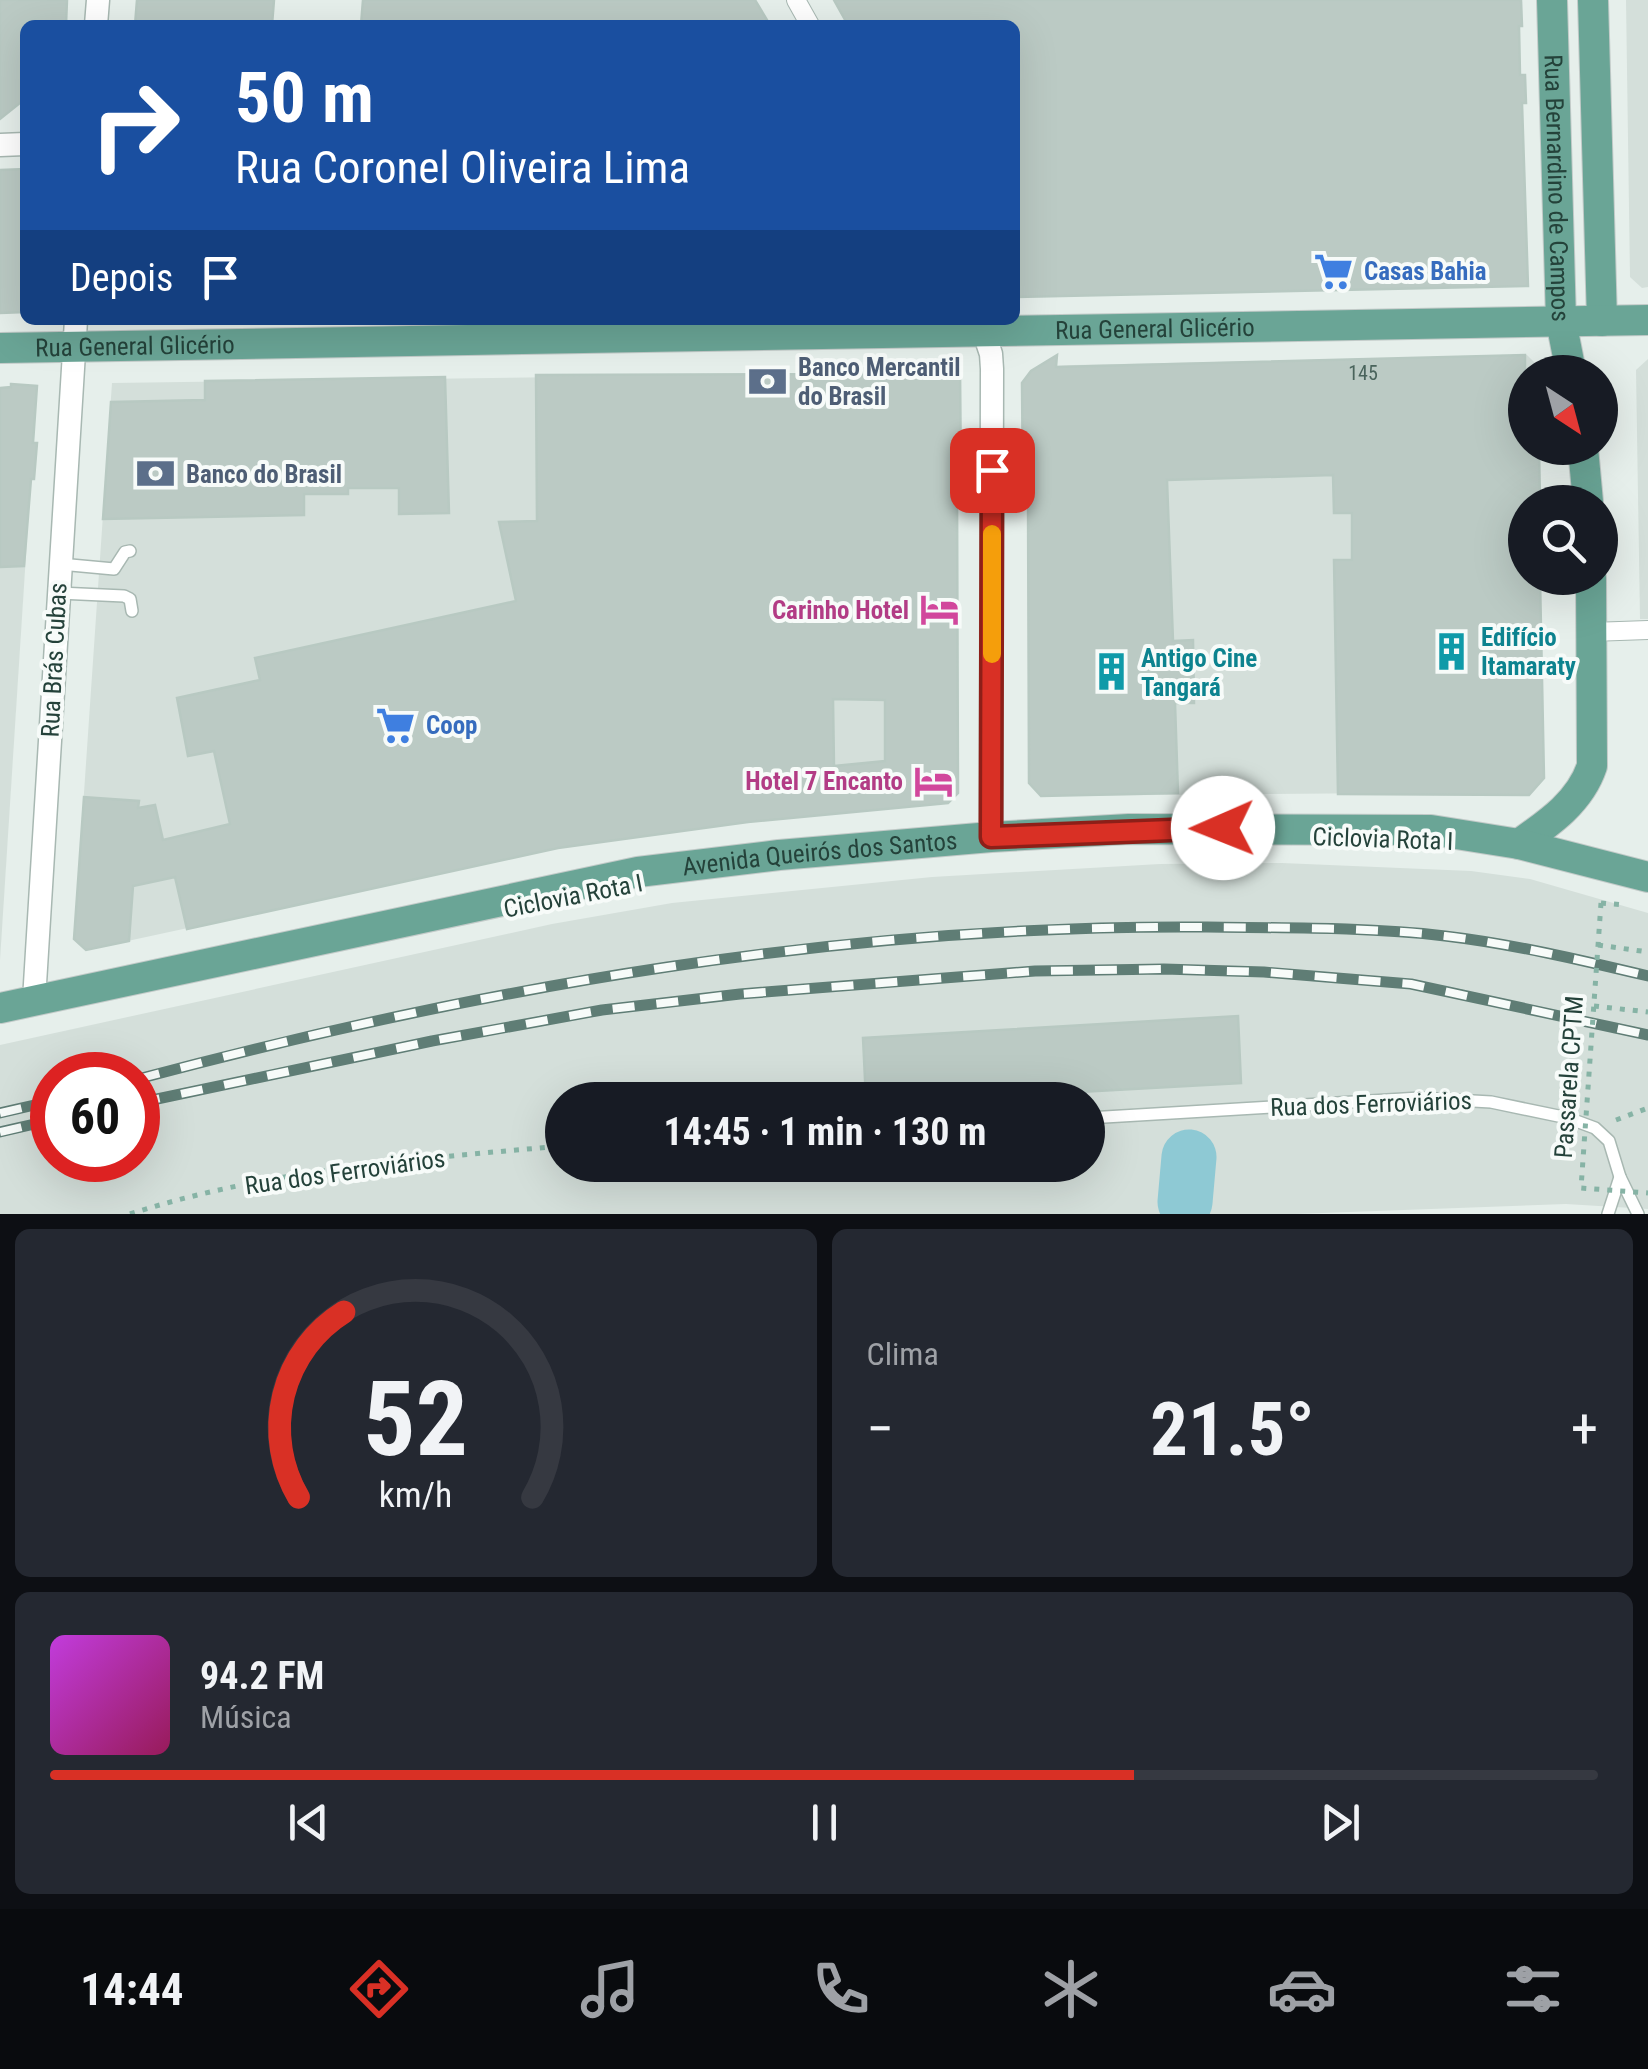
<!DOCTYPE html>
<html lang="pt">
<head>
<meta charset="utf-8">
<style>
	:root { --surface:#171b24; --page:#242831; --text:#f1f3f6; --muted:#9ea1a6; --line:#363941; --accent:#d93025 }
	body { margin:0; font-family:"Roboto Condensed",sans-serif; background:var(--page); color:var(--text); height:100vh; display:flex; flex-direction:column; font-size:38px; white-space:nowrap }
	* { box-sizing:border-box; margin:0 }
	p { font-size:32px; color:var(--muted) }
	.icon { flex:none; width:55px; height:55px; fill:none; stroke:currentColor; stroke-width:2; stroke-linecap:round; stroke-linejoin:round }
	.map { position:relative; height:1214px; overflow:hidden }
	.side { display:flex; flex-direction:column; gap:15px; padding:15px; background:#0d0f14; flex:1 }
	.side>* { flex:none }
	.guide { position:absolute; left:20px; top:20px; width:1000px; height:305px; border-radius:15px; box-shadow:0 10px 40px #0002; background:#1a4fa0; color:#fff; overflow:hidden }
	.needle { width:65px; rotate:144deg }
	.tools { position:absolute; left:1508px; top:355px; display:grid; gap:20px }
	.tools a { display:grid; place-items:center; width:110px; height:110px; border-radius:50%; background:var(--surface); box-shadow:0 10px 40px #0002; font-size:50px }
	.speed { position:absolute; left:30px; top:1052px; display:flex; gap:20px; font-size:50px; font-weight:700; text-align:center }
	.speed>* { display:grid; place-content:center; width:130px; height:130px; border-radius:50%; background:var(--surface); box-shadow:0 10px 40px #0002; line-height:1 }
	.speed .limit { border:15px solid #d22; background:#fff; color:#111 }
	.pin { position:absolute; display:grid; place-items:center; width:85px; height:85px; color:#fff; margin:-42px; border-radius:20px; box-shadow:0 5px 15px #0006 }
	.me { position:absolute; width:110px; margin:-55px; rotate:269deg; stroke-linejoin:round; filter:drop-shadow(0 0 8px #0008) }
	.turn { display:flex; align-items:center; gap:35px; height:210px; padding:0 50px; font-size:45px }
	.turn .icon { width:130px; height:130px; stroke-width:2.5 }
	.turn b { display:block; font-size:70px; line-height:85px }
	.then { display:flex; align-items:center; height:95px; padding:0 50px; background:#0003; gap:20px; font-size:38px }
	.big { font-size:75px; font-weight:700; line-height:1.1 }
	.side .widget { flex:1; display:flex; flex-direction:column; justify-content:center; gap:15px; min-width:0; padding:0 35px; border-radius:15px; background:var(--page) }
	.side .dial { align-items:center; gap:0 }
	.dial svg { height:260px; overflow:visible; fill:none; stroke:var(--line); stroke-width:7; stroke-linecap:round; text-anchor:middle }
	.dial text { fill:var(--text); stroke:none }
	.song { display:flex; align-items:center; gap:30px }
	.cover { width:120px; height:120px; border-radius:15px; background:linear-gradient(135deg,hsl(290 70% 55%),hsl(330 70% 35%)) }
	.played { height:10px; border-radius:5px; background:linear-gradient(90deg,var(--accent) 70%,var(--line) 70%) }
	.keys { display:flex; justify-content:space-around; direction:ltr }
	.heat { display:flex; justify-content:space-between; align-items:center; font-size:55px; direction:ltr }
	.side .tiles { flex:1; display:grid; gap:15px; grid-template-columns:1fr 1fr }
	.widget:last-child { grid-column:span 2 }
	.trip { position:absolute; left:545px; top:1082px; width:560px; height:100px; border-radius:50px; background:var(--surface); box-shadow:0 10px 40px #0002; font-weight:700; line-height:100px; text-align:center }
	.tab-bar { display:flex; height:160px; justify-content:space-around; align-items:center; background:#090b0e; color:var(--muted) }
	.tab-bar .icon { width:70px; height:70px }
	.tab-bar .current { color:var(--accent) }
	.tab-bar b { font-size:45px; color:var(--text) }
	.map>svg:first-child { display:block }
</style>
</head>
<body>
<div class="map">
<svg width="1648" height="1214" viewBox="0 0 1648 1214">
	<rect width="100%" height="100%" fill="#e6efeb"/>
	<!-- built -->
	<g fill="#d4dfda" fill-rule="evenodd">
		<polygon points="1626,0 1648,0 1648,287 1642,288 1630,277"/>
		<polygon points="1527,355 1536,364 1537,372 1525,372 1525,448 1539,448 1540,502 1525,502 1525,578 1540,578 1544,778 1529,795 1393,793 1041,796 1029,783 1027,385 1031,371 1039,367 1074,365"/>
		<polygon points="1648,359 1648,619 1640,619 1636,370"/>
		<polygon points="955,372 958,793 948,803 748,822 558,848 86,950 74,939 112,383"/>
		<polygon points="28,387 36,399 0,960 0,388"/>
		<path d="M1282 863 1471 871 1530 879 1648 913V1209L1566 1204 1295 1214H0V1045L552 924 672 903 932 877 1160 864ZM52 1075H138V1160H52ZM562 1100H1088V1165H562Z"/>
	</g>
	<g fill="none" stroke-linecap="round" stroke-linejoin="round">
		<!-- river -->
		<polyline stroke="#8ec9d4" stroke-width="55" points="1185,1202 1189,1157"/>
	</g>
	<!-- building -->
	<g fill="#bbcac4" stroke="#b8c9c2" stroke-width="2.5" fill-rule="evenodd">
		<polygon points="0,0 67,0 66,25 25,25 25,99 0,119"/>
		<polygon points="137,0 274,0 272,25 135,25"/>
		<polygon points="363,0 755,0 770,25 361,25"/>
		<polygon points="834,0 1521,0 1522,26 1519,26 1520,75 1525,75 1526,103 1522,103 1528,286 1015,297 1015,25 848,25"/>
		<polygon points="25,169 25,312 0,313 0,170"/>
		<polygon points="1057,355 1056,367 1525,355 1525,448 1539,448 1540,502 1525,502 1525,578 1540,578 1544,778 1529,795 1338,794 1334,560 1352,560 1352,513 1334,513 1333,475 1167,480 1173,641 1193,640 1194,703 1175,703 1178,793 1041,796 1029,783 1028,496 1023,496 1022,383 1031,371"/>
		<path d="M960 367 961 482H957L958 793 948 803 748 822 558 848 187 929 175 877 133 886 129 941 86 950 74 939 84 797 139 801 138 808 155 805 163 840 230 824 214 751 188 756 177 698 260 680 255 658 516 601 499 522 537 521 536 375 804 374V369ZM833 699 885 700V761L834 766Z"/>
		<polygon points="445,377 449,513 399,514 399,488 348,488 348,494 304,494 304,515 103,519 111,402 205,400 205,381"/>
		<polygon points="11,384 37,386 33,443 37,443 34,479 31,479 24,566 0,567 0,388 11,387"/>
		<polygon points="1238,1016 1241,1083 936,1100 866,1100 863,1038"/>
	</g>
	<g fill="none" stroke-linecap="round" stroke-linejoin="round">
		<defs>
			<g id="service">
				<polyline points="60,564 114,569 125,552 130,551"/>
				<polyline points="59,593 124,596 130,599 132,611"/>
				<polyline points="1088,1118 1420,1098 1491,1102 1568,1118 1595,1128 1609,1141 1620,1177 1638,1214"/>
				<polyline points="1608,1214 1620,1177"/>
			</g>
			<g id="pedestrian">
				<polyline points="796,0 810,25"/>
				<polyline points="1591,632 1648,630"/>
			</g>
			<g id="minor">
				<polyline points="96,25 98,0"/>
				<polyline points="0,145 25,144"/>
				<polyline points="984,333 991,354 992,369 991,837"/>
				<polyline points="34,1000 76,320"/>
			</g>
			<g id="primary">
				<path id="s1" d="M1552 0 1561 321 1571 372"/>
				<polyline points="1593,0 1602,321"/>
				<path id="s2" d="M0 348 1648 320"/>
				<polyline points="1583,448 1588,502"/>
				<path d="M1519 844C1549 823 1580 802 1592 766L1591 578"/>
				<path id="s3" d="M0 1008 638 872 779 855 991 837 1129 829 1431 830 1519 844 1648 877"/>
			</g>
		</defs>
		<!-- service casing -->
		<use href="#service" stroke="#a8b8b2" stroke-width="14"/>
		<!-- pedestrian casing -->
		<use href="#pedestrian" stroke="#a8b8b2" stroke-width="20"/>
		<!-- minor casing -->
		<use href="#minor" stroke="#a8b8b2" stroke-width="25"/>
		<!-- primary casing -->
		<use href="#primary" stroke="#c2cac8" stroke-width="32"/>
		<!-- path -->
		<g stroke="#86b3a5" stroke-width="5" stroke-dasharray="5 8" stroke-linecap="butt">
			<polyline points="1601,903 1625,905"/>
			<polyline points="1598,945 1648,952"/>
			<polyline points="1594,1006 1648,1012"/>
			<polyline points="1616,1120 1648,1108"/>
			<path d="M130 1214C270 1169 417 1159 562 1146"/>
		</g>
		<!-- service -->
		<use href="#service" stroke="#fff" stroke-width="11"/>
		<!-- pedestrian -->
		<use href="#pedestrian" stroke="#fff" stroke-width="18"/>
		<!-- minor -->
		<use href="#minor" stroke="#fff" stroke-width="22"/>
		<!-- primary -->
		<use href="#primary" stroke="#6aa596" stroke-width="30"/>
		<defs>
			<g id="rail">
				<path d="M138 1079C486 986 845 924 1207 927 1284 928 1368 927 1445 936 1513 944 1581 960 1648 976"/>
				<polyline points="138,1103 432,1041 602,1010 740,994 1035,971 1164,969 1264,972 1411,984 1648,1035"/>
				<polyline points="0,1113 52,1101"/>
				<polyline points="0,1132 52,1120"/>
			</g>
		</defs>
		<!-- rail casing -->
		<use href="#rail" stroke="#5f7d75" stroke-width="11"/>
		<!-- rail -->
		<use href="#rail" stroke="#f7fbf9" stroke-width="8" stroke-dasharray="22" stroke-linecap="butt"/>
		<!-- path-bridge -->
		<polyline stroke="#86b3a5" stroke-width="5" stroke-dasharray="5 8" stroke-linecap="butt" points="1601,903 1581,1188 1648,1193"/>
	</g>
	<g fill="none" stroke-linecap="round" stroke-linejoin="round">
		<defs>
			<polyline id="route" points="992,470 991,837 1223,828"/>
		</defs>
		<!-- route casing -->
		<use href="#route" stroke="#8d1f18" stroke-width="25"/>
		<!-- route -->
		<use href="#route" stroke="#d93025" stroke-width="18"/>
		<!-- slow -->
		<polyline stroke="#f59e0b" stroke-width="18" points="992,654 992,534"/>
	</g>
	<!-- icons -->
	<defs>
		<symbol id="supermarket-bare" viewBox="-9 -9 18 18"><path d="M-6-5.5h2.5l.6 2H6L4.5 2H-2.5L-4.4-4H-6ZM-1.5 3.2a1.3 1.3 0 1 0 .1 0ZM3 3.2a1.3 1.3 0 1 0 .1 0Z" fill="#3f7fe0" stroke="#f7fbf9" stroke-width="2.5" paint-order="stroke"/></symbol>
		<symbol id="bank-bare" viewBox="-9 -9 18 18"><path d="M-6-4H6V4H-6ZM0-2.3a2.3 2.3 0 1 0 0 4.6a2.3 2.3 0 1 0 0-4.6Z" fill="#5c6f8a" stroke="#f7fbf9" stroke-width="2.5" paint-order="stroke"/></symbol>
		<symbol id="hotel-bare" viewBox="-9 -9 18 18"><path d="M-6-4.5h1.5V1H6V5H4.5V3h-9V5H-6ZM-4 0a1.8 1.8 0 1 1 3.6 0ZM.5 0V-2.5h3Q6-2.5 6 0Z" fill="#d1479c" stroke="#f7fbf9" stroke-width="2.5" paint-order="stroke"/></symbol>
		<symbol id="building-bare" viewBox="-9 -9 18 18"><path d="M-4-6H4V6H1V3H-1V6H-4ZM-2.5-4.3h1.7v1.8h-1.7ZM.8-4.3h1.7v1.8H.8ZM-2.5-1h1.7V.8h-1.7ZM.8-1h1.7V.8H.8Z" fill="#0f9aa8" stroke="#f7fbf9" stroke-width="2.5" paint-order="stroke"/></symbol>
	</defs>
	<g fill-rule="evenodd">
		<use href="#supermarket-bare" x="1306" y="244" width="55" height="55"/>
		<use href="#bank-bare" x="740" y="354" width="55" height="55"/>
		<use href="#bank-bare" x="128" y="446" width="55" height="55"/>
		<use href="#hotel-bare" x="912" y="582" width="55" height="55"/>
		<use href="#building-bare" x="1424" y="624" width="55" height="55"/>
		<use href="#building-bare" x="1084" y="644" width="55" height="55"/>
		<use href="#supermarket-bare" x="368" y="698" width="55" height="55"/>
		<use href="#hotel-bare" x="906" y="754" width="55" height="55"/>
	</g>
	<g text-anchor="middle" dominant-baseline="central" stroke-width="8" stroke-linejoin="round" paint-order="stroke">
		<!-- number labels -->
		<g font-size="20" fill="#4a645c">
			<text x="1363" y="373">145</text>
		</g>
		<!-- street labels -->
		<g font-size="25" fill="#24423a" stroke="#f7fbf9">
			<text stroke="none"><textPath href="#s1" startOffset="188">Rua Bernardino de Campos</textPath></text>
			<text stroke="none"><textPath href="#s2" startOffset="1155">Rua General Glicério</textPath></text>
			<text stroke="none"><textPath href="#s2" startOffset="135">Rua General Glicério</textPath></text>
			<text transform="translate(54 660) rotate(-87)">Rua Brás Cubas</text>
			<text transform="translate(1383 839) rotate(2)">Ciclovia Rota I</text>
			<text stroke="none"><textPath href="#s3" startOffset="835">Avenida Queirós dos Santos</textPath></text>
			<text transform="translate(573 896) rotate(-11)">Ciclovia Rota I</text>
			<text transform="translate(1569 1077) rotate(-86)">Passarela CPTM</text>
			<text transform="translate(1371 1104) rotate(-2)">Rua dos Ferroviários</text>
			<text transform="translate(345 1172) rotate(-8)">Rua dos Ferroviários</text>
		</g>
		<!-- shop labels -->
		<g font-size="25" font-weight="bold" fill="#366cbe" stroke="#f7fbf9" text-anchor="start">
			<text x="1364" y="271">Casas Bahia</text>
			<text x="426" y="725">Coop</text>
		</g>
		<!-- service labels -->
		<g font-size="25" font-weight="bold" fill="#4e5e75" stroke="#f7fbf9" text-anchor="start">
			<text x="798" y="367">Banco Mercantil<tspan x="798" dy="29">do Brasil</tspan></text>
			<text x="186" y="474">Banco do Brasil</text>
		</g>
		<!-- hotel labels -->
		<g font-size="25" font-weight="bold" fill="#b23c85" stroke="#f7fbf9" text-anchor="end">
			<text x="909" y="610">Carinho Hotel</text>
			<text x="903" y="781">Hotel 7 Encanto</text>
		</g>
		<!-- culture labels -->
		<g font-size="25" font-weight="bold" fill="#0d838f" stroke="#f7fbf9" text-anchor="start">
			<text x="1481" y="637">Edifício<tspan x="1481" dy="29">Itamaraty</tspan></text>
			<text x="1141" y="658">Antigo Cine<tspan x="1141" dy="29">Tangará</tspan></text>
		</g>
	</g>
</svg>
<div class="tools">
<a><svg class="needle" viewBox="-14 -14 28 28"><path d="M0-13l5 13h-10z" fill="#e53935"/><path d="M0 13l5-13h-10z" fill="#9ea1a6"/></svg></a>
<a><svg class="icon" aria-label="search" viewBox="0 0 24 24"><circle cx="10" cy="10" r="6"/><path d="M15 15l6 6"/></svg></a>
</div>
<div class="speed"><div class="limit">60</div></div>
<div class="pin" style="left:992px;top:470px;background:#d93025"><svg class="icon" aria-label="arrive" viewBox="0 0 24 24"><path d="M6 21V4h12l-3 4 3 4H6"/></svg></div>
<svg class="me" style="left:1223px;top:828px" viewBox="-20 -20 40 40"><circle r="19" fill="#fff"/><path d="M0-13L10 11 0 6-10 11z" fill="#d93025"/></svg>
<div class="trip">14:45 · 1 min · 130 m</div>
<div class="guide">
<div class="turn"><svg class="icon" aria-label="right" viewBox="0 0 24 24"><path d="M7 20v-9h11M14 6l5 5-5 5"/></svg><div><b>50 m</b>Rua Coronel Oliveira Lima</div></div>
<div class="then">Depois<svg class="icon" aria-label="arrive" viewBox="0 0 24 24"><path d="M6 21V4h12l-3 4 3 4H6"/></svg></div>
</div>
</div>
<section class="side">
<div class="tiles">
<div class="widget dial"><svg viewBox="0 0 100 80">
<path d="M14 69A42 42 0 1 1 86 69"/>
<path d="M14 69A42 42 0 0 1 28 12" stroke="#d93025"/>
<text x="50" y="56" font-size="32" font-weight="700">52</text>
<text x="50" y="72" font-size="11">km/h</text>
</svg></div>
<div class="widget"><p>Clima</p>
<div class="heat"><a>−</a><b class="big">21.5°</b><a>+</a></div>
</div>
<div class="widget">
<div class="song"><i class="cover"></i><div><b>94.2 FM</b><p>Música</p></div></div>
<div class="played"></div>
<div class="keys"><svg class="icon" aria-label="previous" viewBox="0 0 24 24"><path d="M18 5L8 12l10 7zM5 5v14"/></svg><svg class="icon" aria-label="pause" viewBox="0 0 24 24"><path d="M8 5v14M16 5v14"/></svg><svg class="icon" aria-label="next" viewBox="0 0 24 24"><path d="M6 5l10 7-10 7zM19 5v14"/></svg></div>
</div>
</div>
</section>
<nav class="tab-bar">
<b>14:44</b>
<svg class="icon current" aria-label="directions" viewBox="0 0 24 24"><path d="M12 3l9 9-9 9-9-9zM9 14v-3h6M13 9l2 2-2 2"/></svg>
<svg class="icon" aria-label="music" viewBox="0 0 24 24"><path d="M9 18V5l10-2v13"/><circle cx="6" cy="18" r="3"/><circle cx="16" cy="16" r="3"/></svg>
<svg class="icon" aria-label="phone" viewBox="0 0 24 24"><path d="M5 4h4l2 5-3 2q2 4 5 5l2-3 5 2v4C11 20 4 13 5 4z"/></svg>
<svg class="icon" aria-label="climate" viewBox="0 0 24 24"><path d="M12 3v18M4 7l16 10M4 17L20 7"/></svg>
<svg class="icon" aria-label="car" viewBox="0 0 24 24"><path d="M5 17H2v-5l4-1 3-4h7l3 4 3 1v5h-3M9 17h6M6 11h13"/><circle cx="7" cy="17" r="2"/><circle cx="17" cy="17" r="2"/></svg>
<svg class="icon" aria-label="filters" viewBox="0 0 24 24"><path d="M4 7h16M4 17h16"/><circle cx="9" cy="7" r="2"/><circle cx="15" cy="17" r="2"/></svg>
</nav>
</body>
</html>
